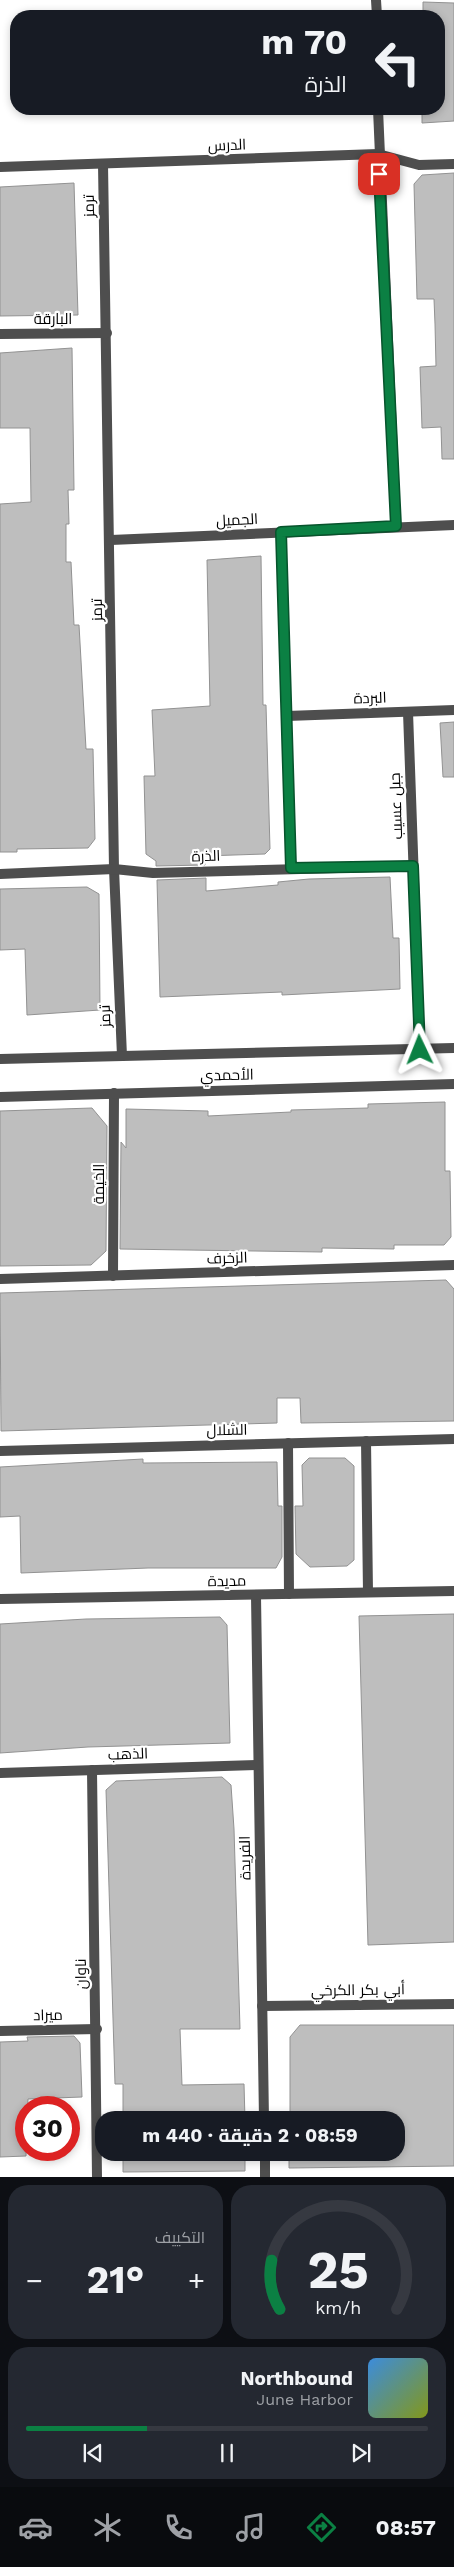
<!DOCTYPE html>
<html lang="ar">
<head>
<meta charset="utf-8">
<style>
	:root { --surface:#171b24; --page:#242831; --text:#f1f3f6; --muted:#9ea1a6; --line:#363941; --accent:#0b8043 }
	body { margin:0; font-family:"Work Sans",Cairo,sans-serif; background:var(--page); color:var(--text); direction:rtl; height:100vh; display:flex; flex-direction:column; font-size:19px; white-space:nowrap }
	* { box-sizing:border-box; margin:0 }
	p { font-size:16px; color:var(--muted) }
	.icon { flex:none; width:28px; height:28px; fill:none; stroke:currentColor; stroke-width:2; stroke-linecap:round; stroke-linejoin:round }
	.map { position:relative; height:2177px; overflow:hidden; direction:ltr }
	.sheet { display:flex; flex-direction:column; gap:8px; padding:8px; background:#0d0f14; flex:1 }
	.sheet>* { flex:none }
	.top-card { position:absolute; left:10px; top:10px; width:435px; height:105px; border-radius:20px; box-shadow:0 2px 8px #0003; direction:rtl; background:#171b24; color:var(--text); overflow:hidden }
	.speed { position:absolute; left:15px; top:2096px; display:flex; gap:10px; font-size:25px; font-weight:700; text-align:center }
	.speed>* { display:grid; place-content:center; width:65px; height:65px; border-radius:50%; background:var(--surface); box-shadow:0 2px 8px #0003; line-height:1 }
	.speed .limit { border:8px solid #d22; background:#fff; color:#111 }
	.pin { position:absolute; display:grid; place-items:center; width:42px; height:42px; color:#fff; margin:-21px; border-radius:10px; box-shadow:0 2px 8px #0006 }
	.me { position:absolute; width:55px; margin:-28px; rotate:358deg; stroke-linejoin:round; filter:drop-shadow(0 0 4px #0008) }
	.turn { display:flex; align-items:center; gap:18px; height:105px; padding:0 15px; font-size:22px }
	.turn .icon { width:65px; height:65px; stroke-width:2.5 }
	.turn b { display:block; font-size:35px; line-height:42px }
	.big { font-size:38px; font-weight:700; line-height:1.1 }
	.sheet .widget { flex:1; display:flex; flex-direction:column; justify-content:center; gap:8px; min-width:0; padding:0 18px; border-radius:20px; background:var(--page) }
	.sheet .dial { align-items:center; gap:0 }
	.dial svg { height:130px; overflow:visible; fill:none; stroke:var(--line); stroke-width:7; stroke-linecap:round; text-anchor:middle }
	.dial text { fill:var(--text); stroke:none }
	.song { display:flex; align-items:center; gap:15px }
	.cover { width:60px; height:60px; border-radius:8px; background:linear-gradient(135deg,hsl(210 70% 55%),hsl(70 70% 35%)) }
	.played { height:5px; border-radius:2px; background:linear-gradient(90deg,var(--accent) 30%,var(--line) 30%) }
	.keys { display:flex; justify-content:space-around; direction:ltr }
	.heat { display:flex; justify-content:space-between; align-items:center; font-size:28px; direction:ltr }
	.sheet .tiles { flex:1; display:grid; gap:8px; grid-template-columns:1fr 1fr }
	.widget:last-child { grid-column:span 2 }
	.trip { position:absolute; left:95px; top:2111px; width:310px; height:50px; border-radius:20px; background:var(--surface); box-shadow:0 2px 8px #0003; font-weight:700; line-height:50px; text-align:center; direction:rtl }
	.tab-bar { display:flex; height:80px; justify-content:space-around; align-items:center; background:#090b0e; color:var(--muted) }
	.tab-bar .icon { width:35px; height:35px }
	.tab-bar .active { color:var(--accent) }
	.tab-bar b { font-size:22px; color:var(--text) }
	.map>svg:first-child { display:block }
</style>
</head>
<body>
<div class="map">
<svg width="454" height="2177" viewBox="0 0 454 2177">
	<rect width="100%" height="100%" fill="#fff"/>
	<!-- building -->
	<g fill="#bebebe" stroke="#929292">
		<polygon points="423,2 454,3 454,121 422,123 422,109 439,109 439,16 423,16"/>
		<polygon points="454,173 454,459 442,459 441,427 422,428 420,367 436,366 435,324 434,299 417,299 414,184 422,175"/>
		<polygon points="74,183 78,315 0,316 0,187"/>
		<polygon points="72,348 74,490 68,490 69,524 66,524 66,562 71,562 74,625 79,625 86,749 93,749 95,839 88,848 17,849 17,852 0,852 0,504 31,502 30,428 0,428 0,353"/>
		<polygon points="261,556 263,705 266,705 270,849 265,854 204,856 205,865 156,866 156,861 146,854 144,776 155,776 152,710 210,706 207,560"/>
		<polygon points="454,722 454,777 443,777 440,723"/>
		<polygon points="390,877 393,938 399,938 400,989 282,995 282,992 160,997 157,880 206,878 206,891 278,885 278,882 309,879"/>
		<polygon points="87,887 99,894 100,1010 27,1015 25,949 0,950 0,889"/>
		<polygon points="445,1102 445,1171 450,1171 451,1237 444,1245 394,1245 394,1249 322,1248 322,1252 120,1249 121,1142 126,1148 126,1109 208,1111 208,1116 291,1112 291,1110 368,1108 368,1104"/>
		<polygon points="92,1108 107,1126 106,1251 91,1265 0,1266 0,1111"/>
		<polygon points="446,1280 454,1289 454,1421 301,1423 300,1398 277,1398 277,1423 1,1431 0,1293"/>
		<polygon points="309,1458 345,1458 354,1466 354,1560 347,1566 310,1567 296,1554 295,1506 303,1506 302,1465"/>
		<polygon points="143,1459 143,1463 277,1462 278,1506 282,1506 282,1557 276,1568 148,1568 21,1573 20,1516 0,1517 0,1467"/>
		<polygon points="454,1614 454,1942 368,1945 359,1616"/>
		<polygon points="220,1617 227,1625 230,1743 88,1747 0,1753 0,1624 86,1619"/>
		<polygon points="222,1777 231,1785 234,1829 240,2029 180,2029 182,2085 244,2084 245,2120 123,2120 123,2084 115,2084 106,1790 116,1781"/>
		<polygon points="300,2025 454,2025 454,2166 289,2168 289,2152 396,2152 396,2120 290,2120 290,2037"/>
		<polygon points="74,2036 80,2043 82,2097 28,2099 26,2156 0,2157 0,2042 28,2041 27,2037"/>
		<polygon points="123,2152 245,2152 245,2171 123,2172"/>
	</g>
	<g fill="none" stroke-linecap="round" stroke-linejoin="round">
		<!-- minor -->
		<g stroke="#4e4e4e" stroke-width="10">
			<polyline points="376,0 377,16"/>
			<polyline points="378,109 396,526"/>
			<polyline points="103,164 114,869 122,1056"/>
			<polyline points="0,167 378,154 419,165 454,164"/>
			<polyline points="0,334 107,333"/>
			<polyline points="281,533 291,868"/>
			<polyline points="111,540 454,525"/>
			<polyline points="408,712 420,1049"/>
			<polyline points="287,716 454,710"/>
			<polyline points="0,874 114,869 153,873 413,866"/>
			<polyline points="113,1276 114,1093"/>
			<polyline points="0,1279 454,1265"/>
			<polyline points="366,1441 368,1592"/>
			<polyline points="288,1443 289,1594"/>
			<polyline points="0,1451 454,1439"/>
			<polyline points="256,1596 264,2120"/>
			<polyline points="0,1599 454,1591"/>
			<polyline points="92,1770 97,2177"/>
			<polyline points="0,1773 258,1765"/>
			<polyline points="262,2006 454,2004"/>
			<polyline points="0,2031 97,2029"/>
			<polyline points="265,2152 265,2177"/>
		</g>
		<!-- tertiary -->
		<g stroke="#4e4e4e" stroke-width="10">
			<polyline points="0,1059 454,1048"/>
			<polyline points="0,1097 454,1084"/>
		</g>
	</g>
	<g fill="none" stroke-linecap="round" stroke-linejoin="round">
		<defs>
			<polyline id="route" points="379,174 396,526 281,532 291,868 413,866 420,1050"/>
		</defs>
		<!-- route casing -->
		<use href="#route" stroke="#07532c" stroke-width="12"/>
		<!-- route -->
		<use href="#route" stroke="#0b8043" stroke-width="9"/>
	</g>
	<g text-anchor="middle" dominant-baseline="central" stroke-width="4.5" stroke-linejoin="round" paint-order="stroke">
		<!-- street labels -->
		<g font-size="15" fill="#000" stroke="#fff">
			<text transform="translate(227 145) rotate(-2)">الدرس</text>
			<text transform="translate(89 206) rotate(-91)">ترمز</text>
			<text x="53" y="319">البارقة</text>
			<text transform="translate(237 520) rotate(-3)">الجميل</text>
			<text transform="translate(97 610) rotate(-91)">ترمز</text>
			<text transform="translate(370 698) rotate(-2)">البردة</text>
			<text transform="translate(396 806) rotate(-92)">جبل عسيب</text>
			<text transform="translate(206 856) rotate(-2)">الذرة</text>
			<text transform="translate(105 1016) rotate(-92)">ترمز</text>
			<text transform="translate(227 1075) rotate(-1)">الأحمدي</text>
			<text transform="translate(99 1184) rotate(-90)">الخيمة</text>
			<text transform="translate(227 1258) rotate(-2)">الزخرف</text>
			<text transform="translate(227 1430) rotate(-1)">الشلال</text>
			<text transform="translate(227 1581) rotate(-1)">مديدة</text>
			<text transform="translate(128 1754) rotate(-2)">الذهب</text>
			<text transform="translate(245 1858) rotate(-91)">الفريدة</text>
			<text transform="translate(81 1974) rotate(-91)">ناوان</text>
			<text transform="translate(358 1990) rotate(-1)">أبي بكر الكرخي</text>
			<text transform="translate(48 2015) rotate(-1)">ميراد</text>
		</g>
	</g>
</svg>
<div class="speed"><div class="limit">30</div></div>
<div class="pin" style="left:379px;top:174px;background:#d93025"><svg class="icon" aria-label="arrive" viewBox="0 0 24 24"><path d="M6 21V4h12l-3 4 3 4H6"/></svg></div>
<svg class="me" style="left:420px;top:1050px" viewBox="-20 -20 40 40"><path d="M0-17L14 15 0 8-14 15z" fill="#0b8043" stroke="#fff" stroke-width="4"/></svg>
<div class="trip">08:59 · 2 دقيقة · 440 m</div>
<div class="top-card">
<div class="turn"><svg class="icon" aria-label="left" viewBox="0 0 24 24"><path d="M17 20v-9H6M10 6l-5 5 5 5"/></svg><div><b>70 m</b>الذرة</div></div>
</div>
</div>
<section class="sheet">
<div class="tiles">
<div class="widget dial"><svg viewBox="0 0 100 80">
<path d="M14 69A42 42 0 1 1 86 69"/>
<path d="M14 69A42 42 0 0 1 9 39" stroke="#0b8043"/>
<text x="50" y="56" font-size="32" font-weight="700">25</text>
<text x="50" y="72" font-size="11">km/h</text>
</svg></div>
<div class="widget"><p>التكييف</p>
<div class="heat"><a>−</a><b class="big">21°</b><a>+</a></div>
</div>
<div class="widget">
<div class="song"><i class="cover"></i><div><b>Northbound</b><p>June Harbor</p></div></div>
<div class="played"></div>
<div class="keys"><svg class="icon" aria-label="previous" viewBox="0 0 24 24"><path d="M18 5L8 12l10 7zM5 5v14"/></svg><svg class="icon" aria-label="pause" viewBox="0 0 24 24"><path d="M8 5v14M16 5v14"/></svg><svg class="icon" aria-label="next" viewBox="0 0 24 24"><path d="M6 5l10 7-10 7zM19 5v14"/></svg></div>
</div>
</div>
</section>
<nav class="tab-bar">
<b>08:57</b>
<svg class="icon active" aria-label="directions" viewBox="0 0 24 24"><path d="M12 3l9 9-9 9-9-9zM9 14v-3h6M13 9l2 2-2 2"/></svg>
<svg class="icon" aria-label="music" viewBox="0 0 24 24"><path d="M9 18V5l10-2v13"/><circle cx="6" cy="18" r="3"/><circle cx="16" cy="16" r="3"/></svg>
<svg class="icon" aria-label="phone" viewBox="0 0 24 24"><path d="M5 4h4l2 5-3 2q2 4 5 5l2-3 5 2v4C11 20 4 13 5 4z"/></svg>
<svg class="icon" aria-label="climate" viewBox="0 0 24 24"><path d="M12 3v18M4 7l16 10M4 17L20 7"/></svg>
<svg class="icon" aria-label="car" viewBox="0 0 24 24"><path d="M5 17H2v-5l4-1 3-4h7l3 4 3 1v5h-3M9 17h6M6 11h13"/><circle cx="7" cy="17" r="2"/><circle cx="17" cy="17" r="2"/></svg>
</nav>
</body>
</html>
